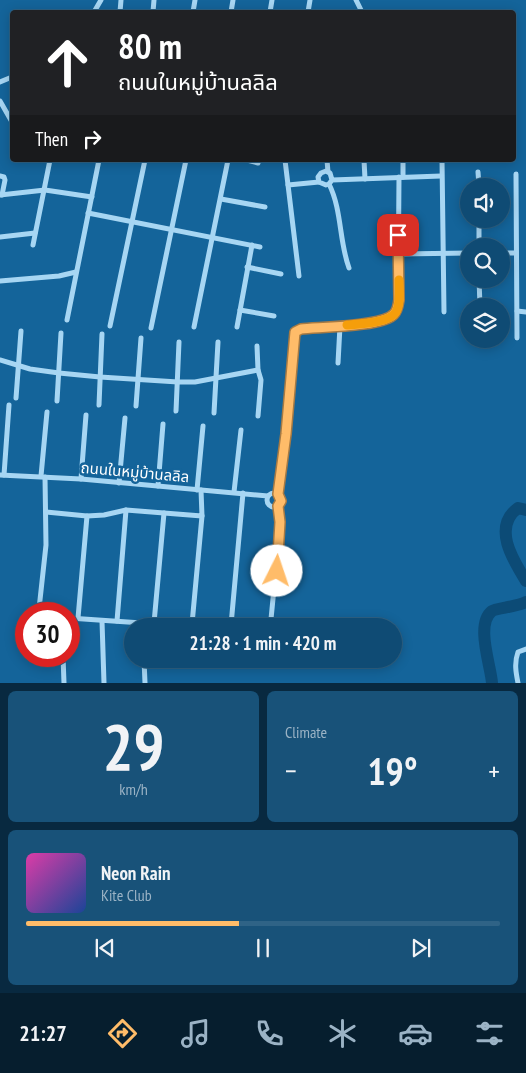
<!DOCTYPE html>
<html lang="en">
<head>
<meta charset="utf-8">
<style>
	:root { --surface:#0f4b74; --page:#185279; --text:#f1f3f6; --muted:#9bb3c5; --line:#2f6386; --accent:#ffbc69 }
	body { margin:0; font-family:"PT Sans Narrow","Noto Sans Thai",sans-serif; background:var(--page); color:var(--text); height:100vh; display:flex; flex-direction:column; font-size:19px; white-space:nowrap }
	* { box-sizing:border-box; margin:0 }
	p { font-size:16px; color:var(--muted) }
	.icon { flex:none; width:28px; height:28px; fill:none; stroke:currentColor; stroke-width:2; stroke-linecap:round; stroke-linejoin:round }
	.map { position:relative; height:683px; overflow:hidden }
	.details { display:flex; flex-direction:column; gap:8px; padding:8px; background:#082940; flex:1 }
	.details>* { flex:none }
	.top-card { position:absolute; left:10px; top:10px; width:506px; height:152px; border-radius:5px; box-shadow:0 2px 12px #0003,0 0 0 1px var(--line); background:#202124; color:#fff; overflow:hidden }
	.buttons { position:absolute; left:460px; top:178px; display:grid; gap:10px }
	.buttons a { display:grid; place-items:center; width:50px; height:50px; border-radius:50%; background:var(--surface); box-shadow:0 2px 12px #0003,0 0 0 1px var(--line); font-size:25px }
	.speed { position:absolute; left:15px; top:602px; display:flex; gap:10px; font-size:25px; font-weight:700; text-align:center }
	.speed>* { display:grid; place-content:center; width:65px; height:65px; border-radius:50%; background:var(--surface); box-shadow:0 2px 12px #0003,0 0 0 1px var(--line); line-height:1 }
	.speed .limit { border:8px solid #d22; background:#fff; color:#111 }
	.pin { position:absolute; display:grid; place-items:center; width:42px; height:42px; color:#fff; margin:-21px; border-radius:10px; box-shadow:0 2px 8px #0006 }
	.me { position:absolute; width:55px; margin:-28px; rotate:4deg; stroke-linejoin:round; filter:drop-shadow(0 0 4px #0008) }
	.turn { display:flex; align-items:center; gap:18px; height:105px; padding:0 25px; font-size:22px }
	.turn .icon { width:65px; height:65px; stroke-width:2.5 }
	.turn b { display:block; font-size:35px; line-height:42px }
	.then { display:flex; align-items:center; height:48px; padding:0 25px; background:#0003; gap:10px; font-size:19px }
	.big { font-size:38px; font-weight:600; line-height:1.1 }
	.details .tile { flex:1; display:flex; flex-direction:column; justify-content:center; gap:8px; min-width:0; padding:0 18px; border-radius:8px; background:var(--page) }
	.details .dial { align-items:center; gap:0 }
	.dial b { font-size:65px; line-height:1 }
	.song { display:flex; align-items:center; gap:15px }
	.cover { width:60px; height:60px; border-radius:8px; background:linear-gradient(135deg,hsl(320 70% 55%),hsl(220 70% 35%)) }
	.played { height:5px; border-radius:2px; background:linear-gradient(90deg,var(--accent) 45%,var(--line) 45%) }
	.keys { display:flex; justify-content:space-around; direction:ltr }
	.heat { display:flex; justify-content:space-between; align-items:center; font-size:28px; direction:ltr }
	.details .tiles { flex:1; display:grid; gap:8px; grid-template-columns:1fr 1fr }
	.tile:last-child { grid-column:span 2 }
	.trip { position:absolute; left:124px; top:618px; width:278px; height:50px; border-radius:25px; background:var(--surface); box-shadow:0 2px 12px #0003,0 0 0 1px var(--line); font-weight:600; line-height:50px; text-align:center }
	.menu { display:flex; height:80px; justify-content:space-around; align-items:center; background:#061e2e; color:var(--muted) }
	.menu .icon { width:35px; height:35px }
	.menu .active { color:var(--accent) }
	.menu b { font-size:22px; color:var(--text) }
	.map>svg:first-child { display:block }
</style>
</head>
<body>
<div class="map">
<svg width="526" height="683" viewBox="0 0 526 683">
	<rect width="100%" height="100%" fill="#14649a"/>
	<g fill="none" stroke-linecap="round" stroke-linejoin="round">
		<!-- river -->
		<g stroke="#0c4b76" stroke-width="12">
			<path d="M526 510 518 508C492 527 513 560 526 581"/>
			<path d="M492 683C491 666 475 624 492 611 496 608 517 607 526 602"/>
		</g>
		<!-- minor -->
		<g stroke="#a7d6f3" stroke-width="5">
			<polyline points="356,0 362,12"/>
			<polyline points="52,12 53,12"/>
			<polyline points="94,12 101,0"/>
			<polyline points="120,12 121,0"/>
			<polyline points="153,12 154,0"/>
			<polyline points="193,12 195,0"/>
			<polyline points="231,12 233,0"/>
			<polyline points="270,12 272,0"/>
			<polyline points="308,12 310,0"/>
			<polyline points="0,82 12,77"/>
			<polyline points="0,101 12,122"/>
			<polyline points="247,160 258,163"/>
			<polyline points="285,160 299,276"/>
			<polyline points="327,160 328,172"/>
			<polyline points="364,160 365,179"/>
			<polyline points="442,160 444,312"/>
			<polyline points="478,172 479,186"/>
			<polyline points="516,174 517,338"/>
			<polyline points="0,176 4,177 5,180 2,195"/>
			<polyline points="403,177 403,160"/>
			<polyline points="332,180 330,173 326,171 321,173 318,177 319,182 326,185 329,184 332,180 441,176"/>
			<path d="M329 184C342 210 339 241 349 268"/>
			<polyline points="288,185 319,182"/>
			<polyline points="0,195 45,190 92,197"/>
			<polyline points="221,199 265,207"/>
			<polyline points="88,213 260,247"/>
			<polyline points="479,219 479,246"/>
			<polyline points="0,237 35,233"/>
			<polyline points="33,245 50,160"/>
			<polyline points="501,253 516,253"/>
			<polyline points="399,254 469,253"/>
			<polyline points="247,267 281,274"/>
			<polyline points="479,279 480,306"/>
			<polyline points="0,281 59,276 76,272"/>
			<polyline points="240,310 274,316"/>
			<polyline points="517,311 526,312"/>
			<polyline points="67,320 99,160"/>
			<polyline points="110,326 145,160"/>
			<polyline points="194,327 228,160"/>
			<polyline points="237,327 252,245"/>
			<polyline points="151,328 186,160"/>
			<polyline points="480,339 480,344"/>
			<polyline points="257,346 258,370 261,380 258,416"/>
			<polyline points="0,360 30,369 59,373 100,377 178,382 195,382 258,370"/>
			<polyline points="338,363 340,326"/>
			<polyline points="16,398 21,331"/>
			<polyline points="57,401 61,333"/>
			<polyline points="99,405 102,334"/>
			<polyline points="136,406 141,338"/>
			<polyline points="176,411 179,342"/>
			<polyline points="214,413 218,342"/>
			<polyline points="0,475 81,479 268,496"/>
			<polyline points="4,475 9,405"/>
			<polyline points="41,476 47,412"/>
			<polyline points="81,479 86,415"/>
			<polyline points="119,483 125,418"/>
			<polyline points="158,486 163,424"/>
			<polyline points="197,490 203,426"/>
			<polyline points="234,492 241,430"/>
			<circle cx="274" cy="500" r="7"/>
			<polyline points="278,494 286,434 295,332 301,329 369,324 390,318 398,309 399,177"/>
			<polyline points="46,512 87,516 104,515 126,510 202,516 201,490"/>
			<polyline points="42,614 39,609 46,545 45,477"/>
			<polyline points="69,618 142,623 256,626"/>
			<polyline points="78,618 87,516"/>
			<polyline points="102,621 104,683"/>
			<polyline points="117,621 126,510"/>
			<polyline points="154,623 164,513"/>
			<polyline points="192,624 202,516"/>
			<polyline points="231,625 243,493"/>
			<polyline points="263,626 268,625 271,619 279,538 278,506"/>
			<polyline points="63,656 64,683"/>
			<polyline points="144,659 145,683"/>
			<path d="M518 683C516 673 514 663 518 652L526 649"/>
		</g>
	</g>
	<g fill="none" stroke-linecap="round" stroke-linejoin="round">
		<defs>
			<path id="route" d="M277 571 280 522 278 506 281 501 278 494 286 434 295 332 301 329C319 327 383 327 394 314 398 310 398 305 399 300L398 235"/>
		</defs>
		<!-- route casing -->
		<use href="#route" stroke="#a67a44" stroke-width="12"/>
		<!-- route -->
		<use href="#route" stroke="#ffbc69" stroke-width="9"/>
		<!-- slow -->
		<path stroke="#f59e0b" stroke-width="9" d="M347 325C359 324 390 323 396 312 401 303 399 289 399 280"/>
	</g>
	<g text-anchor="middle" dominant-baseline="central" stroke-width="5" stroke-linejoin="round" paint-order="stroke">
		<!-- street labels -->
		<g font-size="15" fill="#fff" stroke="#14649a">
			<text transform="translate(135 472) rotate(5)">ถนนในหมู่บ้านลลิล</text>
		</g>
	</g>
</svg>
<div class="buttons">
<a><svg class="icon" aria-label="sound" viewBox="0 0 24 24"><path d="M4 9h4l5-4v14l-5-4H4zM17 9q2 3 0 6"/></svg></a>
<a><svg class="icon" aria-label="search" viewBox="0 0 24 24"><circle cx="10" cy="10" r="6"/><path d="M15 15l6 6"/></svg></a>
<a><svg class="icon" aria-label="layers" viewBox="0 0 24 24"><path d="M12 4l9 5-9 5-9-5zM3 14l9 5 9-5"/></svg></a>
</div>
<div class="speed"><div class="limit">30</div></div>
<div class="pin" style="left:398px;top:235px;background:#d93025"><svg class="icon" aria-label="arrive" viewBox="0 0 24 24"><path d="M6 21V4h12l-3 4 3 4H6"/></svg></div>
<svg class="me" style="left:277px;top:571px" viewBox="-20 -20 40 40"><circle r="19" fill="#fff"/><path d="M0-13L10 11 0 6-10 11z" fill="#ffbc69"/></svg>
<div class="trip">21:28 · 1 min · 420 m</div>
<div class="top-card">
<div class="turn"><svg class="icon" aria-label="ahead" viewBox="0 0 24 24"><path d="M12 20V5M6 11l6-6 6 6"/></svg><div><b>80 m</b>ถนนในหมู่บ้านลลิล</div></div>
<div class="then">Then<svg class="icon" aria-label="right" viewBox="0 0 24 24"><path d="M7 20v-9h11M14 6l5 5-5 5"/></svg></div>
</div>
</div>
<section class="details">
<div class="tiles">
<div class="tile dial"><b>29</b><p>km/h</p></div>
<div class="tile"><p>Climate</p>
<div class="heat"><a>−</a><b class="big">19°</b><a>+</a></div>
</div>
<div class="tile">
<div class="song"><i class="cover"></i><div><b>Neon Rain</b><p>Kite Club</p></div></div>
<div class="played"></div>
<div class="keys"><svg class="icon" aria-label="previous" viewBox="0 0 24 24"><path d="M18 5L8 12l10 7zM5 5v14"/></svg><svg class="icon" aria-label="pause" viewBox="0 0 24 24"><path d="M8 5v14M16 5v14"/></svg><svg class="icon" aria-label="next" viewBox="0 0 24 24"><path d="M6 5l10 7-10 7zM19 5v14"/></svg></div>
</div>
</div>
</section>
<nav class="menu">
<b>21:27</b>
<svg class="icon active" aria-label="directions" viewBox="0 0 24 24"><path d="M12 3l9 9-9 9-9-9zM9 14v-3h6M13 9l2 2-2 2"/></svg>
<svg class="icon" aria-label="music" viewBox="0 0 24 24"><path d="M9 18V5l10-2v13"/><circle cx="6" cy="18" r="3"/><circle cx="16" cy="16" r="3"/></svg>
<svg class="icon" aria-label="phone" viewBox="0 0 24 24"><path d="M5 4h4l2 5-3 2q2 4 5 5l2-3 5 2v4C11 20 4 13 5 4z"/></svg>
<svg class="icon" aria-label="climate" viewBox="0 0 24 24"><path d="M12 3v18M4 7l16 10M4 17L20 7"/></svg>
<svg class="icon" aria-label="car" viewBox="0 0 24 24"><path d="M5 17H2v-5l4-1 3-4h7l3 4 3 1v5h-3M9 17h6M6 11h13"/><circle cx="7" cy="17" r="2"/><circle cx="17" cy="17" r="2"/></svg>
<svg class="icon" aria-label="filters" viewBox="0 0 24 24"><path d="M4 7h16M4 17h16"/><circle cx="9" cy="7" r="2"/><circle cx="15" cy="17" r="2"/></svg>
</nav>
</body>
</html>
